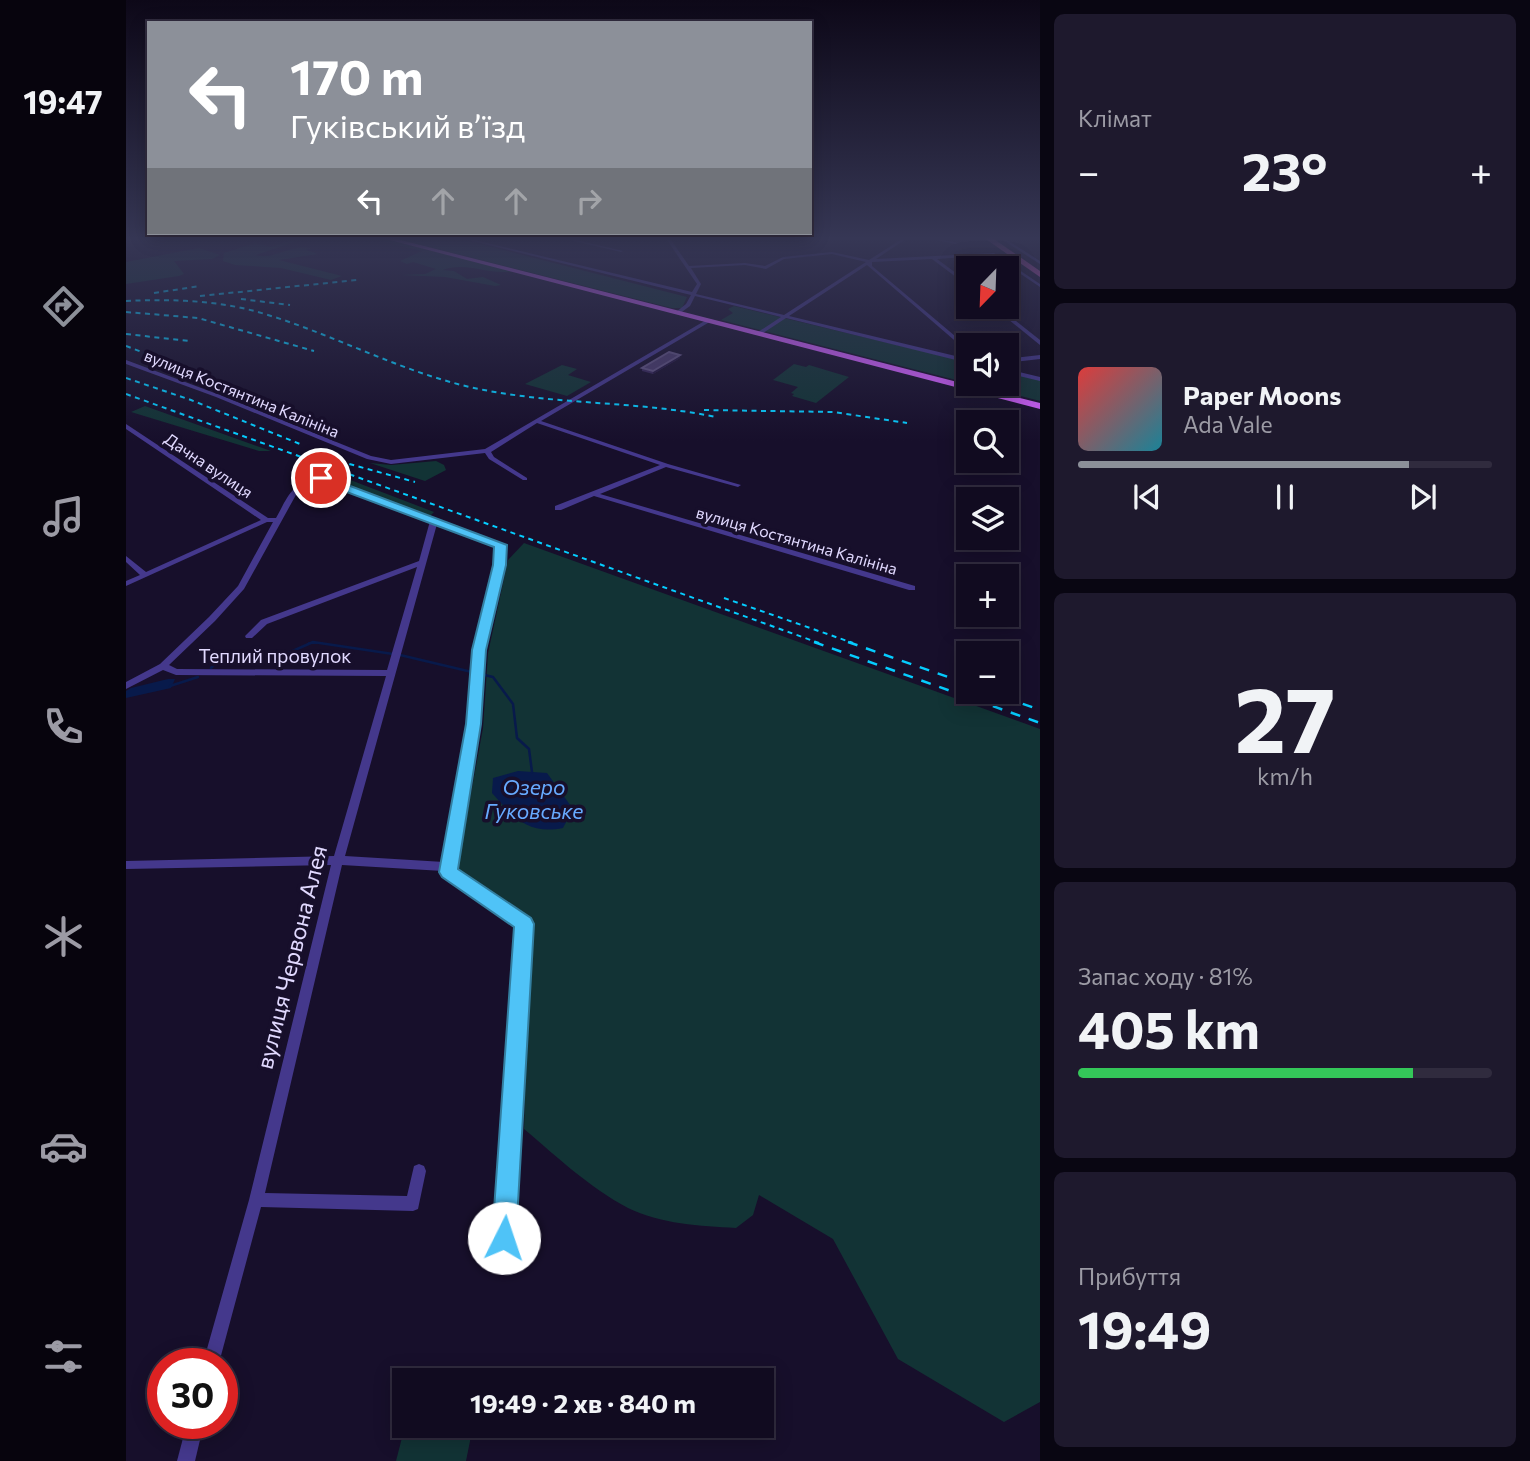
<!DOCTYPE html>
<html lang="uk">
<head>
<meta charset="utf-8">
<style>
	:root { --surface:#110b20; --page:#1e192d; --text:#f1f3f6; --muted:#9c9ba5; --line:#302b3e; --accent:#8c9099 }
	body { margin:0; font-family:Commissioner,sans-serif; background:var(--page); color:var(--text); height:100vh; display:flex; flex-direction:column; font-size:26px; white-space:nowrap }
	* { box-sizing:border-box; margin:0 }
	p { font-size:23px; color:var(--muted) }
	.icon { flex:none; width:38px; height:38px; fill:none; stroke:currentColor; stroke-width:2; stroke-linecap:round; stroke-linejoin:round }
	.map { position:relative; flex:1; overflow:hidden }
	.drawer { display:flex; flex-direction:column; gap:14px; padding:14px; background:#090612; width:490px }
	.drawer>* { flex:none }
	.banner { position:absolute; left:21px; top:21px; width:665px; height:214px; border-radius:0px; box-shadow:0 4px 18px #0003,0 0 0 2px var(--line); background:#8c9099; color:#fff; overflow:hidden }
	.needle { width:46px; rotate:203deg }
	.tools { position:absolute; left:830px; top:256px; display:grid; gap:14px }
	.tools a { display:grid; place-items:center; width:63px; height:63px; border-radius:0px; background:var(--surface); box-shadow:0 4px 18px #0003,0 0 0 2px var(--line); font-size:35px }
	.speed { position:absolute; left:21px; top:1348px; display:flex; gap:14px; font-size:35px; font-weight:700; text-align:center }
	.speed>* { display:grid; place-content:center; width:91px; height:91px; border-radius:50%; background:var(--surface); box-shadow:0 4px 18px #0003,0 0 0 2px var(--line); line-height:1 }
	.speed .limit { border:10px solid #d22; background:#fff; color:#111 }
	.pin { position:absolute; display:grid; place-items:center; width:60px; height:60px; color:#fff; margin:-30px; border:4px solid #fff; border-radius:50%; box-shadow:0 2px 7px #0007 }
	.me { position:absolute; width:77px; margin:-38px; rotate:4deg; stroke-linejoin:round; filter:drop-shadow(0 0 5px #0008) }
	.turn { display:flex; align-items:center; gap:24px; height:147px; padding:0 28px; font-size:32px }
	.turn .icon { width:91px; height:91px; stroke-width:2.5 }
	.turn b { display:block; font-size:49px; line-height:60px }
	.lanes { display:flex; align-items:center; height:66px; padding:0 28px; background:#0003; justify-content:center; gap:35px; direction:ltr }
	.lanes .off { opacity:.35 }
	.big { font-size:52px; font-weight:700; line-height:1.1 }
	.drawer .tile { flex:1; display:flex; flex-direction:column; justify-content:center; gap:10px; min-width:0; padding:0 24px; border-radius:10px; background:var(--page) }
	.drawer .dial { align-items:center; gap:0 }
	.dial b { font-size:91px; line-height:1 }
	.song { display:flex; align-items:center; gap:21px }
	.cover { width:84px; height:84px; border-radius:10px; background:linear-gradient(135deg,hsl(0 70% 55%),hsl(190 70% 35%)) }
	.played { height:7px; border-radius:4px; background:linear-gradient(90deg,var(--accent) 80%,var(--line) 80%) }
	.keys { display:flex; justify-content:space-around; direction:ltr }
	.heat { display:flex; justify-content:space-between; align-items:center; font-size:38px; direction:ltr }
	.charge { height:10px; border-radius:5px; background:linear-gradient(90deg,#34c759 81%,var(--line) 0) }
	.trip { position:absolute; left:266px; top:1368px; width:382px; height:70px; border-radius:0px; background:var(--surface); box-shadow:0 4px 18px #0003,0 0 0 2px var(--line); font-weight:700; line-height:70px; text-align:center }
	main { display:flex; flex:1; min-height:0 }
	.dock { display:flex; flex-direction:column; width:126px; justify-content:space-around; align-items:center; background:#07040d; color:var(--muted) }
	.dock .icon { width:49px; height:49px }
	.dock .selected { color:var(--accent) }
	.dock b { font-size:32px; color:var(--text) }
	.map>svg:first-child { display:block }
</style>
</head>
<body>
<main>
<nav class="dock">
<b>19:47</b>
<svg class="icon selected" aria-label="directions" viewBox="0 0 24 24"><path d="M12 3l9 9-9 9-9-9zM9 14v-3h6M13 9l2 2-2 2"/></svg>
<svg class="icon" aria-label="music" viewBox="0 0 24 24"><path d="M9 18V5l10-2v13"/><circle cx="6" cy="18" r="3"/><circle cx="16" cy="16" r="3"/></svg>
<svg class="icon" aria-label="phone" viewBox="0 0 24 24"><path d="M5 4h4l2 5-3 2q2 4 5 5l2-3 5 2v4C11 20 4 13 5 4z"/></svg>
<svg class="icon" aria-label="climate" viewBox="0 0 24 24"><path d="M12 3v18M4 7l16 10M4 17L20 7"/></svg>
<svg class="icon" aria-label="car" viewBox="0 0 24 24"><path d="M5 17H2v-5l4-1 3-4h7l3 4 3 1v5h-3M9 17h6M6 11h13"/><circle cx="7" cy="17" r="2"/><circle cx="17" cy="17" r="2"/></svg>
<svg class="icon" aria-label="filters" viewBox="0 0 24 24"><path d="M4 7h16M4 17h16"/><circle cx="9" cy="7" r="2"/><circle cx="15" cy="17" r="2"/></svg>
</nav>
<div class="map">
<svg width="914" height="1461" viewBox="0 0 914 1461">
	<rect width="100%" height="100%" fill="#170f2b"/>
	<!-- green -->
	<g fill="#123335">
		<path d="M176 237 179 238 130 255C147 261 162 244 185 248L180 250 192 254 153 260 216 276 205 280 155 268 109 265 97 261 98 253 130 243 145 247Z"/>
		<path d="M238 237H250L387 271C364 276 340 261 317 270L328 271 341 279 357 277 375 285 369 286 319 277 275 275 299 274 310 269 287 262 281 264 274 261 296 251Z"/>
		<polygon points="264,237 326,237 561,297 556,308 546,308"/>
		<polygon points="73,248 94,255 86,259 48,261 58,274 53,276 0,284 0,262"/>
		<polygon points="608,306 842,362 842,383 595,320 607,313 602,309"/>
		<polygon points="668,364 680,367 683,365 723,377 690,403 666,396 668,394 665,393 672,387 647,380"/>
		<polygon points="436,365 451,369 442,375 465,382 441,396 399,384"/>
		<polygon points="880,371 914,380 914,401 844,383 880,383"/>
		<polygon points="19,406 145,451 133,451 5,412"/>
		<polygon points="310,461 318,465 320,470 299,481 244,463 265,465"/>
		<polygon points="209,476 214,476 308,512 304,516 205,479"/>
		<path d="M398 543 914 729V1402L878 1422 772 1359 707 1239 633 1195 627 1215 610 1228C575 1226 534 1224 502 1208 464 1188 430 1156 398 1129L404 921 331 869 357 728 362 653 382 560Z"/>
		<polygon points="279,1426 347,1426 340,1461 270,1461"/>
	</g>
	<!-- water -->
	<g fill="#081a4b">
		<polygon points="42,679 49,679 45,688 0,698 0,691 5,688"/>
		<path d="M392 771 421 773 447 809 437 828C403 835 388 818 366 793L367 778Z"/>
	</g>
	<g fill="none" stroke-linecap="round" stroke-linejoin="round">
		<!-- stream-far1 -->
		<polyline stroke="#081a4b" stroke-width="2" points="183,643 196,643"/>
		<!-- stream -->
		<g stroke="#081a4b" stroke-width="2.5">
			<polyline points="274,655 367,677 387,704 391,738 403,749 406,772"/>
			<polyline points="85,668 88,665 144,661 187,642 267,654"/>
			<polyline points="44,686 72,677"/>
		</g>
		<!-- minor -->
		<g fill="#44388c" fill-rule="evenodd">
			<path d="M330 237H336L566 292 571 284 539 237H543L563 266 619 263 639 266 657 257 706 252 743 260 779 237H783L750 259 868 253 914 284V287L867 255 811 259 842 282V286L806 259 746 262V266L842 347V352L741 265 663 316 842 359V363L660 318 634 335 632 334V332L655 317 569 296 564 306 553 314 550 312 560 304 565 295ZM706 254 740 262 658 315 570 294 575 284 565 268 619 265 640 269 658 259Z"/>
			<polygon points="431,237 437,237 497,251 495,252"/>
			<polygon points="795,237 802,237 832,243 830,244"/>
			<polygon points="872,237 876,237 914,261 914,264"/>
			<polygon points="866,306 871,306 914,340 914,345"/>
			<polygon points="582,319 587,320 415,421 542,464 615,485 612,487 540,467 474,494 789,586 789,590 783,590 468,496 435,510 429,510 429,506 534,465 411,423 365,452 368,457 401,478 401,480 397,480 363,459 359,453 265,464 241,459 90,397 0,364 0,360 94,395 245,456 265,460 359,449"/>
			<polygon points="914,355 914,359 880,363 880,359"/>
			<polygon points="880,369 914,377 914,381 880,373"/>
			<path d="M0 424 142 518H150C165 491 164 486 195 476L379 545 378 565 357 650 353 724 328 870 402 921 404 924 384 1264 381 1269 376 1272 371 1269 368 1264 392 926 318 875 317 871 216 865 139 1193 281 1196 288 1166 293 1164 298 1166 300 1171 292 1209 287 1211 135 1207 93 1363H77L123 1200 205 865 0 869V861L208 856 260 676 50 675 37 670 0 689V682L34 664 83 617 112 586 147 522H141L0 586V581L14 575 0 562V556L20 572 135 520 0 429ZM195 480 304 521 293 561 135 620 119 636 120 638H126L141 624 291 567 261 670 51 669 43 665 89 621 118 589 171 493 178 486ZM311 524 371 546 370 565 349 650 343 724 318 862 219 856Z"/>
			<polygon points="61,1423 78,1423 69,1461 51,1461"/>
		</g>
		<!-- primary -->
		<polygon fill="#d360ff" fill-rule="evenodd" points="252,237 263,237 914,403 914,409"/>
		<!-- trunk -->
		<polygon fill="#e95aca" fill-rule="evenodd" points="857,237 865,237 914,271 914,277"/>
		<!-- rail-far1 -->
		<g stroke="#05cdff" stroke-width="2" stroke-dasharray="5 4.5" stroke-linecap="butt">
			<polyline points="28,293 74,286"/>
			<polyline points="74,296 231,280"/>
			<polyline points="115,299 164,305"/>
			<path d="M0 301C44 299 89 300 132 312 209 334 279 375 358 390 435 405 513 401 590 417"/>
			<polyline points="0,312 72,318 188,351"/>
			<polyline points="0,334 63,341"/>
			<polyline points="0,346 34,359 56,374 111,394"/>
			<polyline points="0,378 65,400 174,444"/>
			<polyline points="0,394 693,643"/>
			<polyline points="578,410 707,412 781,423"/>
			<polyline points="205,459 289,482"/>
			<polyline points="598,598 727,643"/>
		</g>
		<!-- rail -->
		<g stroke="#05cdff" stroke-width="2.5" stroke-dasharray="10 9" stroke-linecap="butt">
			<polyline points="688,642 914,723"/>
			<polyline points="722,642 842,684"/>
			<polyline points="861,691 914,710"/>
		</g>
	</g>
	<!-- wall -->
	<polygon fill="#372759" points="554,358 527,374 516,371 516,368"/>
	<!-- shaded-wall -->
	<polygon fill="#22163f" points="554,355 554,358 527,374 527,371"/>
	<!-- building -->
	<polygon fill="#493a6b" stroke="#615382" stroke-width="2" points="543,352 554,355 527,371 516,368"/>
	<!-- sky -->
	<linearGradient id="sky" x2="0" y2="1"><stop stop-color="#0d0818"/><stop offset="0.54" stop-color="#363755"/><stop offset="1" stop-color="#363755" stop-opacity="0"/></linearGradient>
	<rect width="914" height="441" fill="url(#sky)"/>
	<!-- route -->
	<polygon fill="#4fc3f7" stroke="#337fa1" stroke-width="2" points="195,475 381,545 380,565 360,650 355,724 332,869 405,918 408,924 390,1238 387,1246 378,1250 369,1246 366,1238 388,927 316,877 313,872 340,724 346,650 367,565 368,547 191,481 189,478"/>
	<g text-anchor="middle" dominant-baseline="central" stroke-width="7" stroke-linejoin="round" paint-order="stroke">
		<!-- far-street labels -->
		<g font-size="16" fill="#e1d9ff" stroke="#170f2b">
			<text transform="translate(116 393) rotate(22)">вулиця Костянтина Калініна</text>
			<text transform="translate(83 465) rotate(34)">Дачна вулиця</text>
			<text transform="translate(671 540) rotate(16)">вулиця Костянтина Калініна</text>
		</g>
		<!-- street labels -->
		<g font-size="19" fill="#e1d9ff" stroke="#170f2b">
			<text x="149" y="655">Теплий провулок</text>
		</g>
		<!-- water labels -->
		<g font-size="21" font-style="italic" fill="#67aaff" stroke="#170f2b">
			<text x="408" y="786">Озеро<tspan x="408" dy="24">Гуковське</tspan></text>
		</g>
		<!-- near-street labels -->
		<g font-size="23" fill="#e1d9ff" stroke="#170f2b">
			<text transform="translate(165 957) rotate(-76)">вулиця Червона Алея</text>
		</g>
	</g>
</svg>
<div class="tools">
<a><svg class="needle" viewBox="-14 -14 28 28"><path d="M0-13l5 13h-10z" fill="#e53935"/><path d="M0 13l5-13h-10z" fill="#9c9ba5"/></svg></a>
<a><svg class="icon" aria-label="sound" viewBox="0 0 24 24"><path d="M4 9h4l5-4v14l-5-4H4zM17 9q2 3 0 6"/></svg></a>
<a><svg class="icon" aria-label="search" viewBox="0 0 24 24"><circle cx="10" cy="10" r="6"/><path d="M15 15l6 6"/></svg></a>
<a><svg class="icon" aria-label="layers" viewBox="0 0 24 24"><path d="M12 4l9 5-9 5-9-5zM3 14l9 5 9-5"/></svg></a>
<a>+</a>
<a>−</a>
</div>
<div class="speed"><div class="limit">30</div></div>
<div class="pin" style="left:195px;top:478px;background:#d93025"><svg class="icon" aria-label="arrive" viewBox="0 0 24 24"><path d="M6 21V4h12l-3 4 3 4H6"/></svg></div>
<svg class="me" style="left:378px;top:1238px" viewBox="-20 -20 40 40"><circle r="19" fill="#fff"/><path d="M0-13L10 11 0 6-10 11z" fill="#4fc3f7"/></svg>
<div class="trip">19:49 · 2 хв · 840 m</div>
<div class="banner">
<div class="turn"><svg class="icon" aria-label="left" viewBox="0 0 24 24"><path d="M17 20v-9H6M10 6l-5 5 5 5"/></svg><div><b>170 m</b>Гуківський в’їзд</div></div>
<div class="lanes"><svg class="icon" aria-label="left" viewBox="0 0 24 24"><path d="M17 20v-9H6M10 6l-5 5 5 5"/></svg><svg class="icon off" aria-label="ahead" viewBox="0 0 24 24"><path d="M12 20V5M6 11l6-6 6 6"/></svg><svg class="icon off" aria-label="ahead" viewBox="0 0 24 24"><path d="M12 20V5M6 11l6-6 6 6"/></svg><svg class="icon off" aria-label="right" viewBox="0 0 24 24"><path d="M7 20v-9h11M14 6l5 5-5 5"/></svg></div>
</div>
</div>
<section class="drawer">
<div class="tile"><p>Клімат</p>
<div class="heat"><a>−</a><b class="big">23°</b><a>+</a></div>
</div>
<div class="tile">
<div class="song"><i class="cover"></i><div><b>Paper Moons</b><p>Ada Vale</p></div></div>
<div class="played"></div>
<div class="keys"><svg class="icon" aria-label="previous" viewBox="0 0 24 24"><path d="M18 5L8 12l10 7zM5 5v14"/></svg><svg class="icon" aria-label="pause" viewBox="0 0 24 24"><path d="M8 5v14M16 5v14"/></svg><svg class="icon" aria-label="next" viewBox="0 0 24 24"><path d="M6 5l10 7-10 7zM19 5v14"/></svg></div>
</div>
<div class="tile dial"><b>27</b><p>km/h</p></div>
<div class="tile"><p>Запас ходу · 81%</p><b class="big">405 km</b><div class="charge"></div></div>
<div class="tile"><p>Прибуття</p><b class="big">19:49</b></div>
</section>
</main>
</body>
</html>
